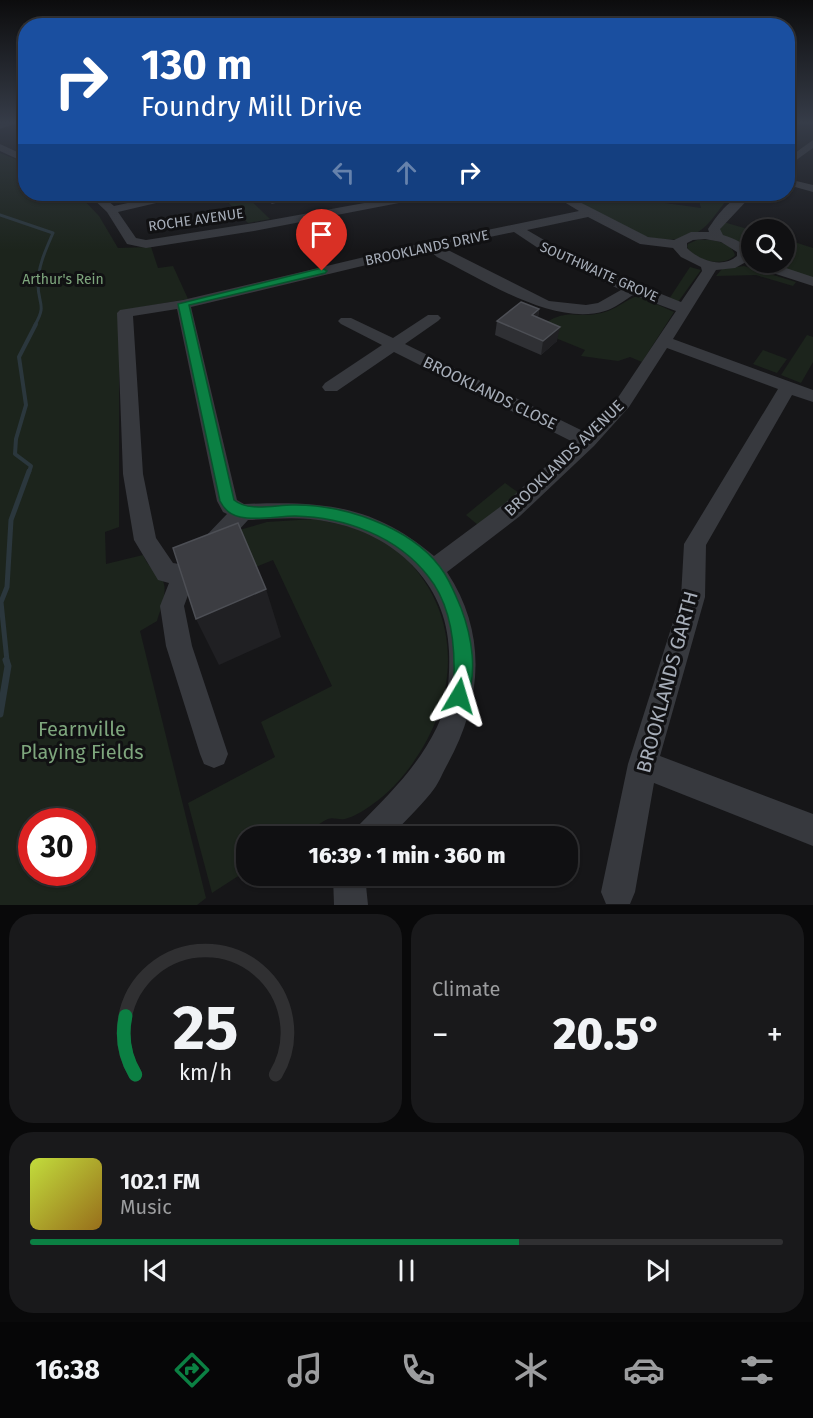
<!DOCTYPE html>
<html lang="en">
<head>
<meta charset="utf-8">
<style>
	:root { --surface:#101012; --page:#19191b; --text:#f1f3f6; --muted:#9c9d9f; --line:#303032; --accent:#0b8043 }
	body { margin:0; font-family:"Fira Sans",sans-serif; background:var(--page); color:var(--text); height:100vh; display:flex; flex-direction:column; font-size:22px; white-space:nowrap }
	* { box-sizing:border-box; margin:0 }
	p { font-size:20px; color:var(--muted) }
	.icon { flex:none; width:33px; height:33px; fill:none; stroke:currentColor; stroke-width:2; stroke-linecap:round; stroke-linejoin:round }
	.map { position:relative; height:905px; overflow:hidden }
	.side { display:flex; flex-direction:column; gap:9px; padding:9px; background:#09090a; flex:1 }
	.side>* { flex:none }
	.top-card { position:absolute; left:18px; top:18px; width:777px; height:183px; border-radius:24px; box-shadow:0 2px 4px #0004,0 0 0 2px var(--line); background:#1a4fa0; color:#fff; overflow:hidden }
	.fabs { position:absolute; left:741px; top:219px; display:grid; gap:12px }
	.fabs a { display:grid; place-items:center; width:54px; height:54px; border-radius:50%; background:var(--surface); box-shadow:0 2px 4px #0004,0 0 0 2px var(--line); font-size:30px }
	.speed { position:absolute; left:18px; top:808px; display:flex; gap:12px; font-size:30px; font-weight:700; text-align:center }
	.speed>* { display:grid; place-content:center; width:78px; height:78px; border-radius:50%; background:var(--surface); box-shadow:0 2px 4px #0004,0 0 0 2px var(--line); line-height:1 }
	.speed .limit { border:9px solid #d22; background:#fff; color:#111 }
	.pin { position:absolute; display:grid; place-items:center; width:51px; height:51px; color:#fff; margin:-62px -26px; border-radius:50% 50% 50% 0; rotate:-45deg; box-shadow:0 0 6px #0007 }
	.pin .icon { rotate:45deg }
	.me { position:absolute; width:66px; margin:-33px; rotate:7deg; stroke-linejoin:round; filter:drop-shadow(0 0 4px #0008) }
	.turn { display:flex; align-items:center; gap:21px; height:126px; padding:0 24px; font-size:27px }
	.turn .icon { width:78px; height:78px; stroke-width:2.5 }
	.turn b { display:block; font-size:42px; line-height:51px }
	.lanes { display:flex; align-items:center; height:57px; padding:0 24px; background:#0003; justify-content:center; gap:30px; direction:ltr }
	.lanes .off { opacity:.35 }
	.big { font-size:45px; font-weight:800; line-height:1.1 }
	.side .card { flex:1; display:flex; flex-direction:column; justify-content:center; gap:9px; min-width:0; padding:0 21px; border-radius:24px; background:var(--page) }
	.side .dial { align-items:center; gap:0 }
	.dial svg { height:156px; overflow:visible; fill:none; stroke:var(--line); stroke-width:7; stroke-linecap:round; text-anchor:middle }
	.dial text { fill:var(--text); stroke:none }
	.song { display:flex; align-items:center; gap:18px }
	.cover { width:72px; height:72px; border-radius:9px; background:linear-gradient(135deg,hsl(70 70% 55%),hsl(40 70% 35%)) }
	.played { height:6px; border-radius:3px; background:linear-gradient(90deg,var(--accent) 65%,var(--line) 65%) }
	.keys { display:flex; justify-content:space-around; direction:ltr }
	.heat { display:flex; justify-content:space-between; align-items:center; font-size:33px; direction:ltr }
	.side .tiles { flex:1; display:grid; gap:9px; grid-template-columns:1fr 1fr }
	.card:last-child { grid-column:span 2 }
	.trip { position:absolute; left:236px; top:826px; width:342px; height:60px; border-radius:24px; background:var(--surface); box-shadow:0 2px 4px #0004,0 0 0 2px var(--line); font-weight:800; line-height:60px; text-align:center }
	.tabs { display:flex; height:96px; justify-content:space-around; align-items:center; background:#060607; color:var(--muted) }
	.tabs .icon { width:42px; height:42px }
	.tabs .current { color:var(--accent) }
	.tabs b { font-size:27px; color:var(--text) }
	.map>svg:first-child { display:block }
</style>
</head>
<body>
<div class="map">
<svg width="813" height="905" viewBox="0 0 813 905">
	<rect width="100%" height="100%" fill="#161618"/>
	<!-- green -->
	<g fill="#1c241c" fill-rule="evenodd">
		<path d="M0 153 25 163 26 194H78L99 216 118 248 151 247 158 268 173 266 188 299 119 311V527L105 532 106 564 143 555C149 568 153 569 161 578 170 588 160 610 157 621L140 631 206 898 197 905H0ZM32 822H82V873H32Z"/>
		<polygon points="220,194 244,194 270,219 248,223"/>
		<path d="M583 194H642L651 201 701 208 697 194H716L726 201C718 210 710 225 698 232 655 256 604 217 568 197Z"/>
		<polygon points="720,221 751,230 751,262 717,237"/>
		<polygon points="785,239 813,248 813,282 753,263 784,262"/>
		<path d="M697 240C711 239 730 241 735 255 724 268 695 261 687 247L688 244Z"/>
		<polygon points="744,266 796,282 793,286 756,275 716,276 722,269"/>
		<polygon points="690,267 701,270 678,302 669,299"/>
		<path d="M638 296 674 312 642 362 630 357 618 361 581 356 585 350 536 330C568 303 577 322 608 311 619 307 627 299 638 296Z"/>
		<polygon points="807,335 813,337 813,362 801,383 781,375"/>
		<polygon points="763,350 787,359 777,373 753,364"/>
		<polygon points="505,483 519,493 478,525 466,515"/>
		<path d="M314 519C343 525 375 530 398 551 472 617 458 718 394 786 382 798 361 815 345 819 339 820 333 817 328 819 318 823 310 833 301 836 289 841 260 837 246 837V871L212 893 188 803 275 757 261 722 332 686 273 560 188 595 186 588 236 531 267 522Z"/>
	</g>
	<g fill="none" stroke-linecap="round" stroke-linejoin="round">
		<!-- stream-far3 -->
		<path stroke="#2b373d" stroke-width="3" d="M0 215 53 233C46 249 38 266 38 284 38 305 47 304 35 325"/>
		<!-- stream-far2 -->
		<polyline stroke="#2b373d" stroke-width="4" points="29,472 31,466 15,454 16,439 26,405 19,357 36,324"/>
		<!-- stream-far1 -->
		<polyline stroke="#2b373d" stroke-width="5" points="7,661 1,602 7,587 11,520 29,471"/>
		<!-- stream -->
		<polyline stroke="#2b373d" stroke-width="7" points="0,714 8,666 6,660"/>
		<!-- minor -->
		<g fill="#37393e" fill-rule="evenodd">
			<polygon points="813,140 813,148 788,166 788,158"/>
			<polygon points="0,144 26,156 26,163 0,151"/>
			<polygon points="788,179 813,185 813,192 788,185"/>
			<polygon points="88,194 100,194 114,206 169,194 187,194 186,196 118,212 136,238 146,240 254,223 414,194 436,194 430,197 254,231 146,248 127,244 107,212"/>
			<polygon points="285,194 304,194 302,196 272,204 266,200"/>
			<path d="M551 194H564L648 237 674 240 691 232H709L708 229C719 213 732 194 753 194L722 227 720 229 723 235C743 241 748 247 752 262H768L813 277V286L748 265 746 262 735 268 716 270 673 339 813 390V402L792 395 706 545 705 597 660 756 813 814V846L654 783 635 892 630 904H606L601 892 628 764 681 597 684 544 778 389 667 348 629 407 594 446 520 516 447 572C488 634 482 702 447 765 442 774 438 785 431 793 419 808 404 822 390 837H353L358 826C389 794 417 768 437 727 448 704 450 675 449 651 447 583 394 534 329 522 303 516 274 519 248 520L194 579 184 606 192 646 228 754 224 764 214 768 204 764 200 754 166 646 160 606 169 583 158 580 134 540 123 474 117 313 120 310 183 300 415 245 579 211ZM588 217 640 244 673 248 681 257 701 267 702 271 681 302 580 261 527 230ZM514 232 550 256 621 290 598 303 586 305 549 301 442 247ZM705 239 721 242 737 252V256C722 269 699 260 687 248V243L693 240ZM429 250 437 257C482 279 554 327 605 311 615 308 625 300 633 295L676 311 617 399 585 432 405 344 438 321 441 318 438 315H428L393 338 351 318H341L338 321 341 324 382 345 325 383 322 387 325 391H337L394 352 573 442 504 504 434 556C373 504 321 501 244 504L237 500 191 307ZM177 309 217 501 223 512 227 514 179 564 173 563 156 538 143 474 133 316Z"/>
			<polygon points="333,876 365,876 368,905 334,905"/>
		</g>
		<!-- tertiary -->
		<polygon fill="#37393e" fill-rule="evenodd" points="0,123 17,123 0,129"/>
	</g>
	<!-- wall -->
	<polygon fill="#2f3034" points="539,309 538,318 557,341 541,355 495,335 497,321"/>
	<!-- shaded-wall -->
	<g fill="#202023">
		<polygon points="539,309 537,323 532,315"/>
		<polygon points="560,327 557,341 541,355 543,341"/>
		<polygon points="266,589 281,637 219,665 196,619"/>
	</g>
	<!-- building -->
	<g fill="#3c3d42" stroke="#4d4f55" stroke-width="1.5">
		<polygon points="521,302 539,309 532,315 560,327 543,341 497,321"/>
		<polygon points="238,523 266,589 196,619 173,548"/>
	</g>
	<!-- sky -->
	<linearGradient id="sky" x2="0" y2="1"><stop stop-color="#0c0c0d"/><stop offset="0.49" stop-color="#363c48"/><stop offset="1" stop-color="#363c48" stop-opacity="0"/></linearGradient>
	<rect width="813" height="250" fill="url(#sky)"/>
	<!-- route -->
	<path fill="#0b8043" stroke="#07532c" stroke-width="1.5" d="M322 268 327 271 325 273 189 305 234 500C248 512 275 505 292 505 342 504 409 526 440 567 450 580 455 594 461 608 472 637 478 673 466 702L459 705 452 702C448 693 454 686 454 676 455 642 450 603 428 576 397 536 344 517 295 516 278 516 257 521 240 517 230 515 224 509 220 501L178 304Z"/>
	<g text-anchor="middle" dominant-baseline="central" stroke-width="6" stroke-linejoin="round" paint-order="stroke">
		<!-- far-street labels -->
		<g font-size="14" fill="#a7aeb9" stroke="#111113">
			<text transform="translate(196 220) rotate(-8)">ROCHE AVENUE</text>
			<text transform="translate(427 248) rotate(-12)">BROOKLANDS DRIVE</text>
			<text transform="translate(599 272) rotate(24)">SOUTHWAITE GROVE</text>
		</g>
		<!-- far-park labels -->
		<g font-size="14" fill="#7ea67d" stroke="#111113">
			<text x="63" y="279">Arthur's Rein</text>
		</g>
		<!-- street labels -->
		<g font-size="16" fill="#a7aeb9" stroke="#111113">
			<text transform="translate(490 393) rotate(26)">BROOKLANDS CLOSE</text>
			<text transform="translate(564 458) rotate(-44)">BROOKLANDS AVENUE</text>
		</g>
		<!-- near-street labels -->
		<g font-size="20" fill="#a7aeb9" stroke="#111113">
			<text transform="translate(667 682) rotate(-75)">BROOKLANDS GARTH</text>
		</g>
		<!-- near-park labels -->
		<g font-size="20" fill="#7ea67d" stroke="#111113">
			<text x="82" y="729">Fearnville<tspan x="82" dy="23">Playing Fields</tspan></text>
		</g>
	</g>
</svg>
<div class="fabs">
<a><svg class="icon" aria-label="search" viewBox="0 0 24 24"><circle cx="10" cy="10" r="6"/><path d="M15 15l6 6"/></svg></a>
</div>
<div class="speed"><div class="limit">30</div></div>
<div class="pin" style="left:322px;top:271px;background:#d93025"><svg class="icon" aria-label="arrive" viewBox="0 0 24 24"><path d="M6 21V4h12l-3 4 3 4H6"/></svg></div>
<svg class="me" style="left:459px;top:696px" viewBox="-20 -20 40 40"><path d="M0-17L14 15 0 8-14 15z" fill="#0b8043" stroke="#fff" stroke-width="4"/></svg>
<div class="trip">16:39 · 1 min · 360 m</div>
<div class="top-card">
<div class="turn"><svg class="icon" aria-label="right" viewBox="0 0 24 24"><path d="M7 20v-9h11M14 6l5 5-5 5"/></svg><div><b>130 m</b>Foundry Mill Drive</div></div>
<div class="lanes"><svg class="icon off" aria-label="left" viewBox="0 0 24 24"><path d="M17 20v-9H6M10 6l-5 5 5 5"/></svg><svg class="icon off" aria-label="ahead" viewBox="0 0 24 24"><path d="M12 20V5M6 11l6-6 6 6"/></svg><svg class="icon" aria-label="right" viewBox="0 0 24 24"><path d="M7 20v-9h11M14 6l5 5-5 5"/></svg></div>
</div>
</div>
<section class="side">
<div class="tiles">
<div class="card dial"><svg viewBox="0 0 100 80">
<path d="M14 69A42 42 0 1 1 86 69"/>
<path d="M14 69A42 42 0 0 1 9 39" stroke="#0b8043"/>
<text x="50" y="56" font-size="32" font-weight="700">25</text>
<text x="50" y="72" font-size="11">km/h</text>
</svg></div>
<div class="card"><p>Climate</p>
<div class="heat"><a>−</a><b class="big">20.5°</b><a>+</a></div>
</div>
<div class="card">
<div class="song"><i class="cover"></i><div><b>102.1 FM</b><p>Music</p></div></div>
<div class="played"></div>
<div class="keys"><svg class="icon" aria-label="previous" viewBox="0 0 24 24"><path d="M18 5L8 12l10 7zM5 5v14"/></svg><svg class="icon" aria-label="pause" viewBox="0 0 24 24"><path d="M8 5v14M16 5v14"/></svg><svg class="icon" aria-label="next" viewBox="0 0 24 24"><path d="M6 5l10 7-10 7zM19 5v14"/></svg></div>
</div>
</div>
</section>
<nav class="tabs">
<b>16:38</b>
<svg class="icon current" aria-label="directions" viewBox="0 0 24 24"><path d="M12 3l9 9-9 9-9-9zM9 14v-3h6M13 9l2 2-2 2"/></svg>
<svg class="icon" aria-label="music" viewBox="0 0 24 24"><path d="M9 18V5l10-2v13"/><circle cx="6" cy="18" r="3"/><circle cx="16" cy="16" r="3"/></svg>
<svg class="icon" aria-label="phone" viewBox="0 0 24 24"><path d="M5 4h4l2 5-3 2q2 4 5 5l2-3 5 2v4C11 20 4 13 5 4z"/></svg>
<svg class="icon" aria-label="climate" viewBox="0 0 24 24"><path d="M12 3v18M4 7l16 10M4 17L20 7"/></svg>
<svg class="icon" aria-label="car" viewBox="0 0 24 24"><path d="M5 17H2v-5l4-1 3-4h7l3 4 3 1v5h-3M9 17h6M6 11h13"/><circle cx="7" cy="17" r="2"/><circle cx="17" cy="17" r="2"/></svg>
<svg class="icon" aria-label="filters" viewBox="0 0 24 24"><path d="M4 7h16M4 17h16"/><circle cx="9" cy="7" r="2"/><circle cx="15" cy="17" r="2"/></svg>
</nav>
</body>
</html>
